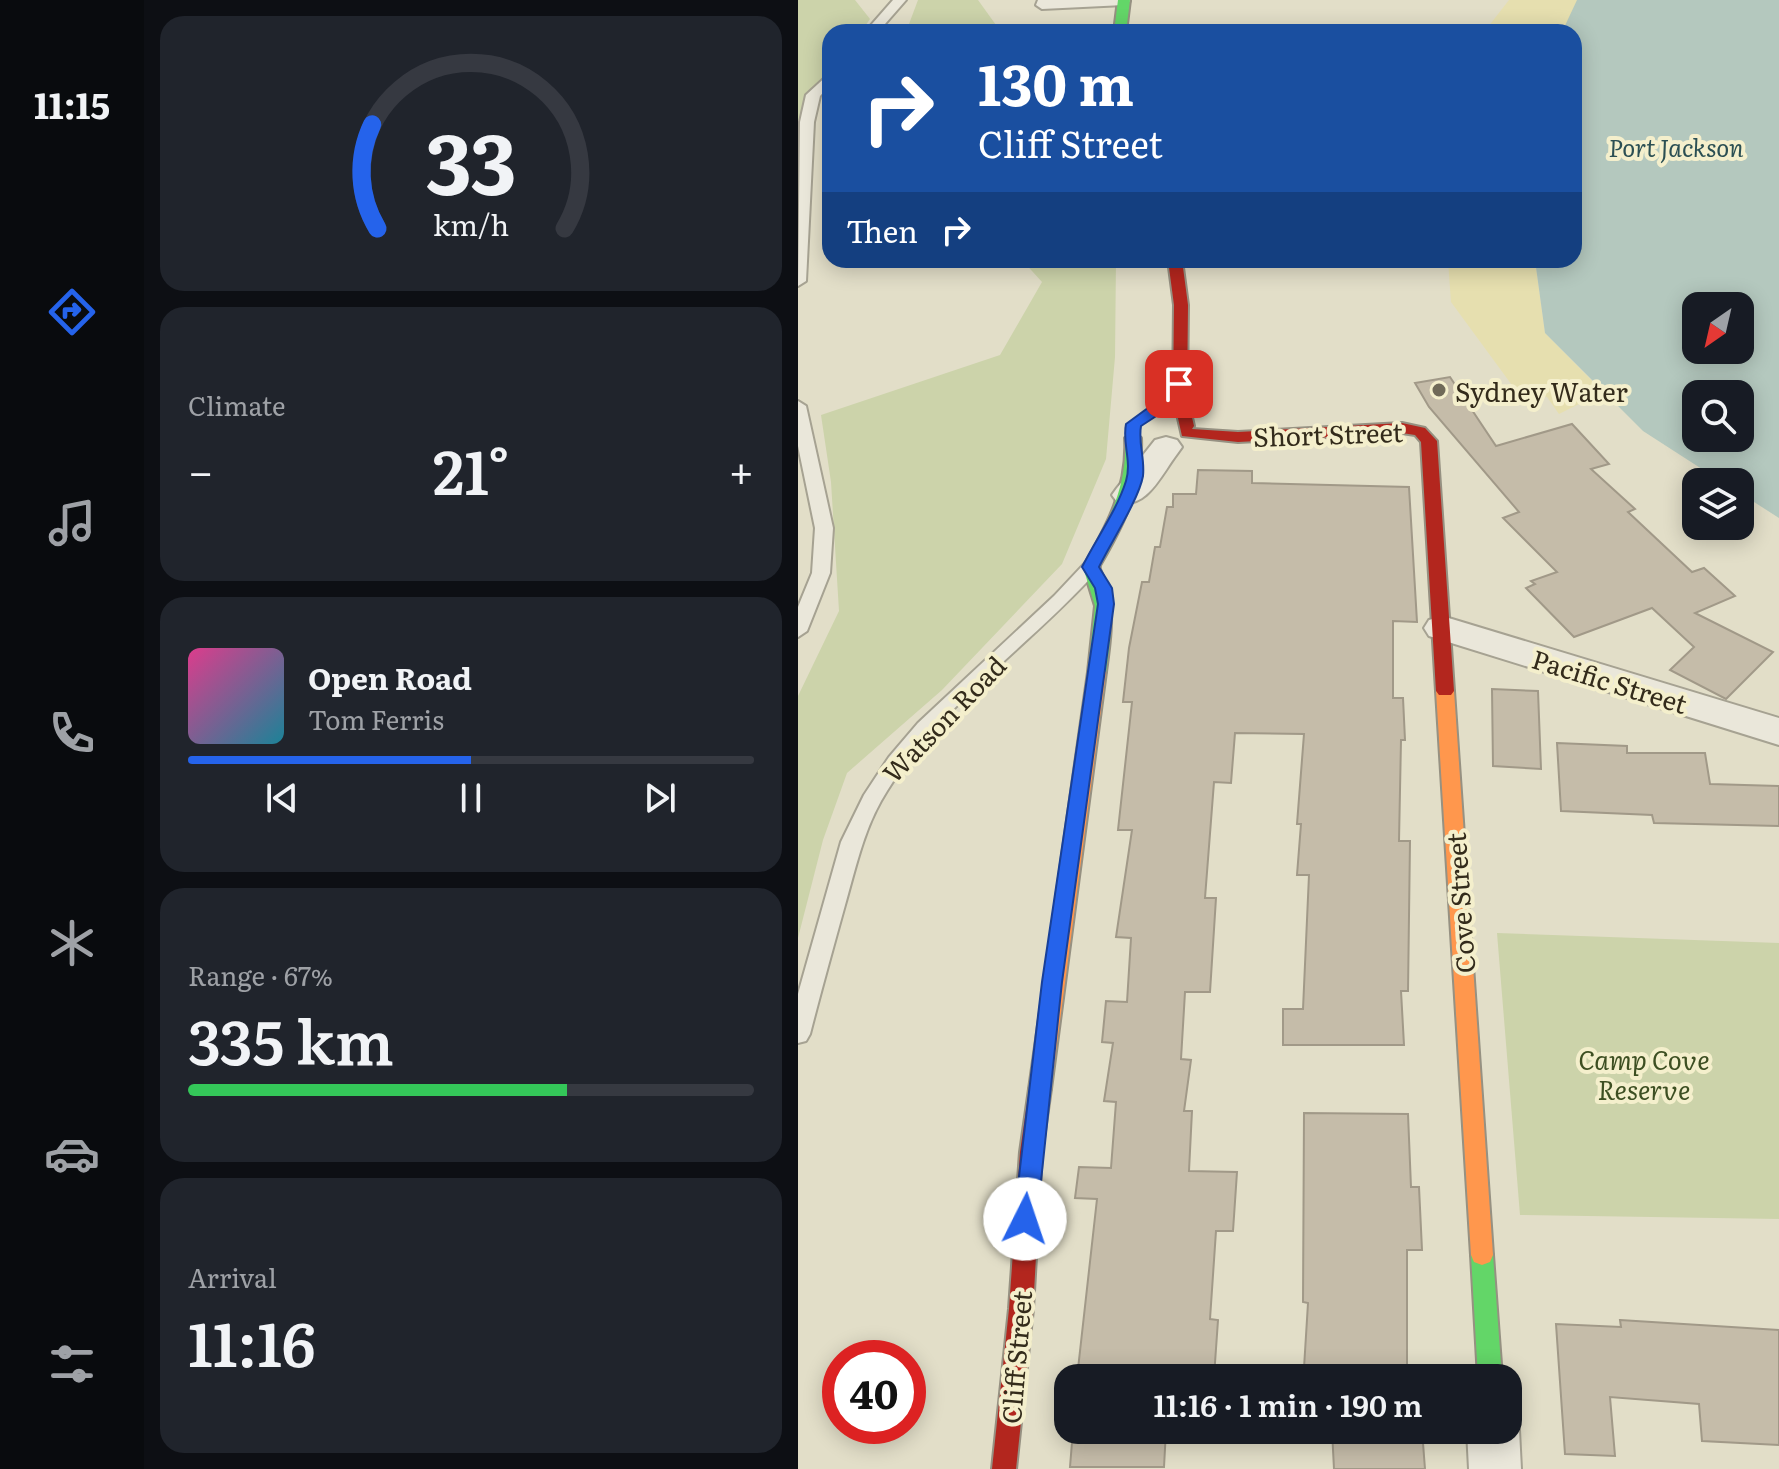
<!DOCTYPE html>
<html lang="en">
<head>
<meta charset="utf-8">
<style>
	:root { --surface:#171b24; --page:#20242c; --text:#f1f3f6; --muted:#9ea1a6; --line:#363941; --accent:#2563eb }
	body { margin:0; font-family:Literata,serif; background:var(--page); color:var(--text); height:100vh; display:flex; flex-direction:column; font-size:30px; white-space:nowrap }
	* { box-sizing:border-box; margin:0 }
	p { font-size:26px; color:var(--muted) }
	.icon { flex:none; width:44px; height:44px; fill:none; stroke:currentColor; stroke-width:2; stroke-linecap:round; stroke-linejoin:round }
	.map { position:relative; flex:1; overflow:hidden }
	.side { display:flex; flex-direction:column; gap:16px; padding:16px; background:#0d0f14; width:654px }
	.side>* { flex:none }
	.guide { position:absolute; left:24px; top:24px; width:760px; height:244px; border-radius:24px; box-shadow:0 4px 20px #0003; background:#1a4fa0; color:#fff; overflow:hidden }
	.needle { width:52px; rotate:214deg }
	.controls { position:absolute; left:884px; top:292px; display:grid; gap:16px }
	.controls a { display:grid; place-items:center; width:72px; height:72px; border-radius:16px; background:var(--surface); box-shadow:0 4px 20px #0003; font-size:40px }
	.speed { position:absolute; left:24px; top:1340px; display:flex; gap:16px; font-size:40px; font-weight:700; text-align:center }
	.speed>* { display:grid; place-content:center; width:104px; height:104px; border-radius:50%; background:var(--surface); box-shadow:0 4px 20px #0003; line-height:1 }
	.speed .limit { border:12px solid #d22; background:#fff; color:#111 }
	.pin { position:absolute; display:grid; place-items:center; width:68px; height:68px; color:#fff; margin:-34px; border-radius:16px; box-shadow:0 4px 12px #0006 }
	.me { position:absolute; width:88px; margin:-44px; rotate:4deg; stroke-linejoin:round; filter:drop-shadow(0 0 6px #0008) }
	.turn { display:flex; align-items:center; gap:28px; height:168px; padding:0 24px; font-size:36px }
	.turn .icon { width:104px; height:104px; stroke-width:2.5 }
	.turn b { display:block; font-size:56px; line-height:68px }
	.then { display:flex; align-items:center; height:76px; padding:0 24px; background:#0003; gap:16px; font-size:30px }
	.big { font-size:60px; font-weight:600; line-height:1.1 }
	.side .widget { flex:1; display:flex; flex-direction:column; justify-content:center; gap:12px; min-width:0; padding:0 28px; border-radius:24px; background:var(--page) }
	.side .dial { align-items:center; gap:0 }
	.dial svg { height:208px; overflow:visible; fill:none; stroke:var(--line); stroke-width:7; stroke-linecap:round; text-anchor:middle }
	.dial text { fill:var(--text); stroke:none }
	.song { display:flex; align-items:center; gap:24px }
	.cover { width:96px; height:96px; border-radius:12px; background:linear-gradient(135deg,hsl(330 70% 55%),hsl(190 70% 35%)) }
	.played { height:8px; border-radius:4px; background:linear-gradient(90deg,var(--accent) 50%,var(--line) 50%) }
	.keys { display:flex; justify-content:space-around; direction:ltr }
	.heat { display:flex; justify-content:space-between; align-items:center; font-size:44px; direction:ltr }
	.charge { height:12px; border-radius:6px; background:linear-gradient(90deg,#34c759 67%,var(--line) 0) }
	.trip { position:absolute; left:256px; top:1364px; width:468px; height:80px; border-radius:24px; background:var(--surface); box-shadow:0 4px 20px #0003; font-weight:600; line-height:80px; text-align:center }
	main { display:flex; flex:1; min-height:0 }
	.dock { display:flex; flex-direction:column; width:144px; justify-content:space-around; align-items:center; background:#090b0e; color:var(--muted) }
	.dock .icon { width:56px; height:56px }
	.dock .current { color:var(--accent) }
	.dock b { font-size:36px; color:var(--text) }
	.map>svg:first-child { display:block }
</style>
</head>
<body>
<main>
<nav class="dock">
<b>11:15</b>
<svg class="icon current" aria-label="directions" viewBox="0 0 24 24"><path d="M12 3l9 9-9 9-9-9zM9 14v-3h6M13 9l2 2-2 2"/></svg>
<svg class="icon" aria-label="music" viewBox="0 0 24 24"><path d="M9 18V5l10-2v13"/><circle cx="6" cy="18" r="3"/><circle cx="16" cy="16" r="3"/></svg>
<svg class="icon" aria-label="phone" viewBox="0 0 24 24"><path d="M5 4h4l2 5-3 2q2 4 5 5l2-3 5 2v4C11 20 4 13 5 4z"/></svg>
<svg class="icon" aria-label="climate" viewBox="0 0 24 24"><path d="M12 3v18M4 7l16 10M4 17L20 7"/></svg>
<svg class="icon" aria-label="car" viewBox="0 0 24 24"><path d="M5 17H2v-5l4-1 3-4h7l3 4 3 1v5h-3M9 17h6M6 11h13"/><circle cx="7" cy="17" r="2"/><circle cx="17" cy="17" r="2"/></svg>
<svg class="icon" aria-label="filters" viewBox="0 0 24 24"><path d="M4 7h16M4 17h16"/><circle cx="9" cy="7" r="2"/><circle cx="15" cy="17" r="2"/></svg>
</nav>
<section class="side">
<div class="widget dial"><svg viewBox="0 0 100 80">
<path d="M14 69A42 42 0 1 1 86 69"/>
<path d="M14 69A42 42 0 0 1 12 29" stroke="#2563eb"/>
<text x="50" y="56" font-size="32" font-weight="700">33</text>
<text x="50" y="72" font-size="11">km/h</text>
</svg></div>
<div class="widget"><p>Climate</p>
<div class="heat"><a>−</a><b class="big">21°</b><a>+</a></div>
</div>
<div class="widget">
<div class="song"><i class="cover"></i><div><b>Open Road</b><p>Tom Ferris</p></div></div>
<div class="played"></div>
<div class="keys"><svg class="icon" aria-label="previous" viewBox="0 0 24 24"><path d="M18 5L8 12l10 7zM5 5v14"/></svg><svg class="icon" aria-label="pause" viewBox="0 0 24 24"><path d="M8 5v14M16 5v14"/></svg><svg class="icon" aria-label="next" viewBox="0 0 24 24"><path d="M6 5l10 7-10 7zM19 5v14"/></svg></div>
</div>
<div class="widget"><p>Range · 67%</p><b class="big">335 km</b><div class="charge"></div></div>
<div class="widget"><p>Arrival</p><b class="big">11:16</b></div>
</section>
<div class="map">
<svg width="981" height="1469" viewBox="0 0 981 1469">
	<rect width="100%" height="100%" fill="#e2dec8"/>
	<!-- green -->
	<g fill="#ccd3aa">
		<polygon points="0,0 57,0 72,19 63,32 32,32 32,74 0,121"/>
		<polygon points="120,0 180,0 203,32 108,32"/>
		<polygon points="224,260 318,260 317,357 308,459 264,564 144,690 49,773 25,840 0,938 0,696 41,611 33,482 23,415 202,355 244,282"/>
		<polygon points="699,933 981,943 981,1219 722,1215"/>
	</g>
	<!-- sand -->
	<g fill="#e6dfaf">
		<polygon points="711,0 784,0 767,32 686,32"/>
		<polygon points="650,260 737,260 747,333 805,392 761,414 749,397 719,392 653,302"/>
	</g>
	<!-- water -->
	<path fill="#b4c8be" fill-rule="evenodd" d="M779 0H981V518L942 493V482H924L845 431 747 333 737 260H776V32H764ZM898 306H942V350H898ZM898 394H942V438H898Z"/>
	<!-- building -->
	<g fill="#c5bca9" stroke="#a19988" stroke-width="2">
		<polygon points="652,377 698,446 774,424 811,464 793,469 837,509 830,512 894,572 906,568 937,596 897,613 975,652 928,699 872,670 896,647 854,608 776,637 728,588 737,584 733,581 759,572 705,518 721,512 631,407 617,383"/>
		<polygon points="400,470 454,471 454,483 611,487 619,622 595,621 595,698 605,698 607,740 603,740 601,841 612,841 610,991 603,991 606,1045 485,1045 485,1009 505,1009 511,875 499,875 503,824 499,824 506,734 437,733 433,783 416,782 407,898 418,898 412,992 387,992 383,1059 393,1060 386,1111 394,1111 391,1171 439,1172 435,1231 418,1231 412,1319 420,1320 416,1377 279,1378 299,1199 277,1198 281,1167 313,1168 318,1102 306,1101 315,1043 304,1042 308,1001 329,1002 333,938 318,937 334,830 320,830 334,702 325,702 331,648 344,582 351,582 357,547 362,547 369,507 375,507 375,494 398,494"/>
		<polygon points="694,689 740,691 743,769 695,766"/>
		<polygon points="759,743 829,746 829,753 907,753 912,784 981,786 981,826 856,823 854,815 763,811"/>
		<polygon points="506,1113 610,1114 613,1187 621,1187 624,1250 609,1250 609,1374 506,1368 510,1303 505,1302"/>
		<polygon points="822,1320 981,1330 981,1445 904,1441 901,1404 812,1397 817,1456 767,1454 758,1324 823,1327"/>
		<polygon points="275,1430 368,1430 366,1467 272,1467"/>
		<polygon points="534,1430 624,1430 627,1469 536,1469"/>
	</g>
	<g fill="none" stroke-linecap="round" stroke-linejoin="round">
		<defs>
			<g id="lane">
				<polygon points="95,0 108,0 80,32 67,32"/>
				<polygon points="240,0 332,0 332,1 326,5 244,9 238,5"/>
				<polygon points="32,73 32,85 22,96 16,122 8,281 0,286 2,122 8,95"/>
				<polygon points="0,401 8,406 35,528 32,573 9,631 0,637 0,607 14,573 17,528 0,446"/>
				<path d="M293 561 302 567 299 571C230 648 135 710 83 801 65 833 57 870 47 905 35 948 23 991 12 1034L8 1041 0 1043V994L43 842 66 795 91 757 120 723 256 596 287 563Z"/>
			</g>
			<g id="street">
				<path d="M368 437 379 440 384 447 379 454C363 475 349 510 319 502L314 495 319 488 357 440Z"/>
				<polygon points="644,616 981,718 981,745 631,636 626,628 631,620"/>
				<polygon points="710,1411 721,1430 723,1469 671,1469 669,1430 710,1430"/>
			</g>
			<g id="fast">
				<polygon points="320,0 332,0 328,32 316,32"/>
				<path d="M335 433 343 438C345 487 325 526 301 567 319 603 313 634 308 672L299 678 290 672 297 606 285 567C309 526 330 487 327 438Z"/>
				<polygon points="684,1245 692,1248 695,1255 704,1378 680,1378 673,1255 676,1248"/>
			</g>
			<g id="slow">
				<polygon points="299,666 308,672 253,1089 250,1095 242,1098 234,1095 231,1089 290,672"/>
				<polygon points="647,685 656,691 695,1255 692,1262 684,1265 676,1262 673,1255 638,691"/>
			</g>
			<g id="jam">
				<polygon points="370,260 384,260 390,305 389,396 396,426 394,429 440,432 604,423 627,428 639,441 656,691 653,695 641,695 638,691 623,442 617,435 604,433 440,442 384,436 375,396 376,305"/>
				<polygon points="242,1080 250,1083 253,1089 244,1152 235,1309 218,1469 194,1469 211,1309 222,1152 231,1089 234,1083"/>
			</g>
		</defs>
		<!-- lane casing -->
		<use href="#lane" stroke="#a6a292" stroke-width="4"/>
		<!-- street casing -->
		<use href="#street" stroke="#a6a292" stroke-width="4"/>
		<!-- fast casing -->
		<use href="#fast" stroke="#969182" stroke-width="4"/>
		<!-- slow casing -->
		<use href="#slow" stroke="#969182" stroke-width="4"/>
		<!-- jam casing -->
		<use href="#jam" stroke="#969182" stroke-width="4"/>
		<!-- lane -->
		<use href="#lane" fill="#eae7da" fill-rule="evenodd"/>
		<!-- street -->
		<use href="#street" fill="#eae7da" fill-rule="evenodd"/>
		<!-- fast -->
		<use href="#fast" fill="#63d668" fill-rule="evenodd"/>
		<!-- slow -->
		<use href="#slow" fill="#ff974d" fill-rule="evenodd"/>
		<!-- jam -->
		<use href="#jam" fill="#b3261e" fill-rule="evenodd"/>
	</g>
	<!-- route -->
	<path fill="#2563eb" stroke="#184099" stroke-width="2" d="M381 379 389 384 369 409 343 426C340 443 347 458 345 476 341 499 312 544 301 567L314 588 316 604 264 982 239 1219 235 1226 227 1229 219 1226 216 1219 244 982 300 604 297 588 284 567C298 539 319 510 328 481 334 461 324 443 328 424L358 402 376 381Z"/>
	<!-- markers -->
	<circle fill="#706a58" stroke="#f4efcc" stroke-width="3" cx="641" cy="390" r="8"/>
	<g text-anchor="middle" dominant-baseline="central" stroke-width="8" stroke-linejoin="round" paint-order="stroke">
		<!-- far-water labels -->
		<g font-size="24" font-style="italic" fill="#2b4f53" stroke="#f4efcc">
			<text x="878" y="146">Port Jackson</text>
		</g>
		<!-- poi labels -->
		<g font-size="26" fill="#332b1b" stroke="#f4efcc" text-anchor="start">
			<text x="657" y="390">Sydney Water</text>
		</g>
		<!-- street labels -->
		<g font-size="26" fill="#332b1b" stroke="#f4efcc">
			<text transform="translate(530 433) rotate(-2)">Short Street</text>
			<text transform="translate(812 680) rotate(17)">Pacific Street</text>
			<text transform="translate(145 718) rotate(-46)">Watson Road</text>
			<text transform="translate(661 903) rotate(-94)">Cove Street</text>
			<text transform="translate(217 1357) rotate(-85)">Cliff Street</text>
		</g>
		<!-- park labels -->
		<g font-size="26" font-style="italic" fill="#3d4f22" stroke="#f4efcc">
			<text x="846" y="1058">Camp Cove<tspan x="846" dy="30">Reserve</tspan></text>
		</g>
	</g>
</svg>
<div class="controls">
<a><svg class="needle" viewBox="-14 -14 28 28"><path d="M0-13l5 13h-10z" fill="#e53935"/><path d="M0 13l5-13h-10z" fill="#9ea1a6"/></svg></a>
<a><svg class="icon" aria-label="search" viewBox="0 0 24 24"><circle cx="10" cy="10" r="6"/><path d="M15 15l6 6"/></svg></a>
<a><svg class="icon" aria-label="layers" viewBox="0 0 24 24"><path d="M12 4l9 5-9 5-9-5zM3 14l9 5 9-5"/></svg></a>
</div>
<div class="speed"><div class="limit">40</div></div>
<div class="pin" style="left:381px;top:384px;background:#d93025"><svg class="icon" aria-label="arrive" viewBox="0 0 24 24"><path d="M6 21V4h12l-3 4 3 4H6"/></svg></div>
<svg class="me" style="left:227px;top:1219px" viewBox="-20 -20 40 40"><circle r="19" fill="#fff"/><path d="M0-13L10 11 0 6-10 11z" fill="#2563eb"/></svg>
<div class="trip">11:16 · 1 min · 190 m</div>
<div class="guide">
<div class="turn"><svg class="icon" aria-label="right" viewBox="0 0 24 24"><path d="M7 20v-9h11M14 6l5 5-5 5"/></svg><div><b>130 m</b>Cliff Street</div></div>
<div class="then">Then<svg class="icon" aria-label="right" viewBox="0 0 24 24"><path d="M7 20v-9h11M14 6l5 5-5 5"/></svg></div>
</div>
</div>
</main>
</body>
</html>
